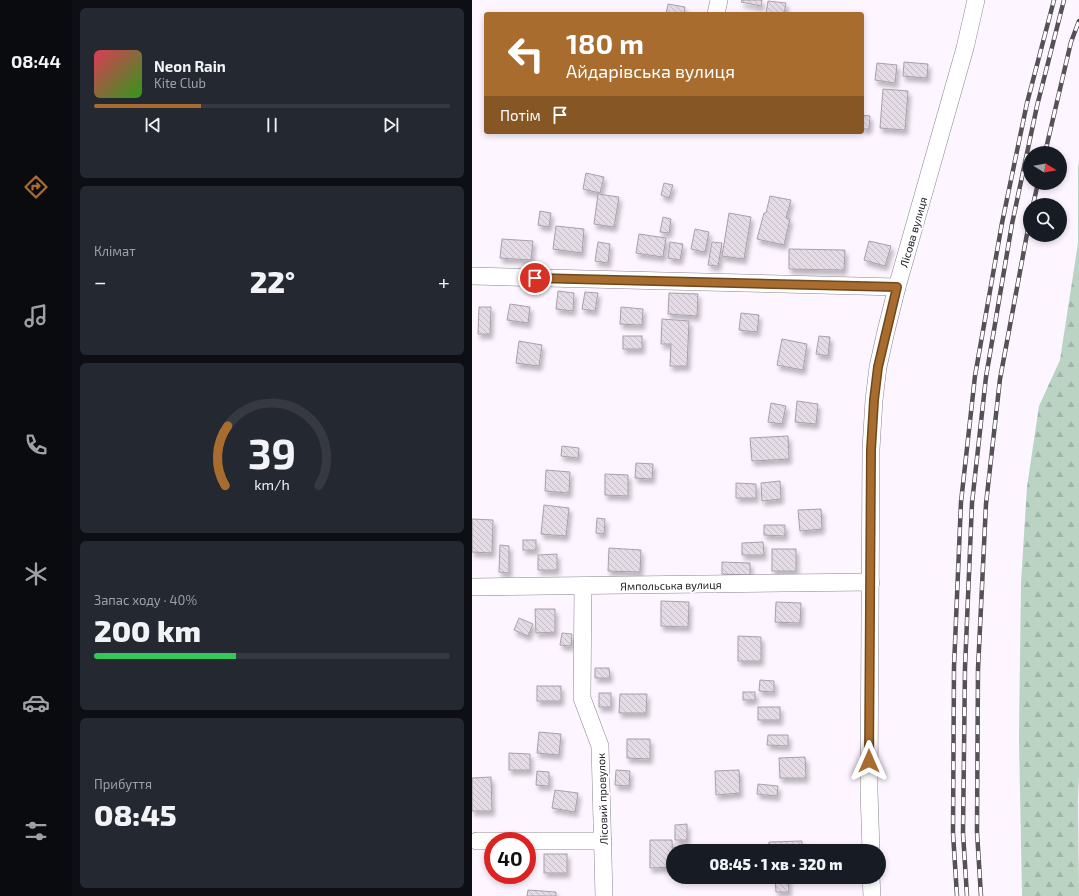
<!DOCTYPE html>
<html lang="uk">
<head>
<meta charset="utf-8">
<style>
	:root { --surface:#171b24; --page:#242831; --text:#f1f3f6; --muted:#9ea1a6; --line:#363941; --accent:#a86d2e }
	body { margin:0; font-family:"Exo 2",sans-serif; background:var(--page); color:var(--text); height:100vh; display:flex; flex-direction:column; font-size:15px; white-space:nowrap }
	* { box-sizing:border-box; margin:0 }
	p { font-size:13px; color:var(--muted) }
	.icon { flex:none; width:22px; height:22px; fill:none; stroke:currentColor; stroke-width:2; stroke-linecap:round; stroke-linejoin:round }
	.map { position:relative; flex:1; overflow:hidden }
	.side { display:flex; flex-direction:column; gap:8px; padding:8px; background:#0d0f14; width:400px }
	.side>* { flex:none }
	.hud { position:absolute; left:12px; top:12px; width:380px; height:122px; border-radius:4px; box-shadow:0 2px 6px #0003; background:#a86d2e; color:#fff; overflow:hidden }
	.needle { width:26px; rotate:101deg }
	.controls { position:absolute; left:551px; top:146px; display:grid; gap:8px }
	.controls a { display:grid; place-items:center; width:44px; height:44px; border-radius:50%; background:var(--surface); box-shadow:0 2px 6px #0003; font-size:20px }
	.speed { position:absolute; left:12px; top:832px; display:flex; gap:8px; font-size:20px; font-weight:700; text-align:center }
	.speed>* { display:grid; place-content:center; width:52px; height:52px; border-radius:50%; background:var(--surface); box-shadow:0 2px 6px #0003; line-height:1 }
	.speed .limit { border:6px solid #d22; background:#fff; color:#111 }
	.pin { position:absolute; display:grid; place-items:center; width:34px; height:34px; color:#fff; margin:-17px; border:2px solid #fff; border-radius:50%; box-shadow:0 1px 4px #0007 }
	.me { position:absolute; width:44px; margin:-22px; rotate:0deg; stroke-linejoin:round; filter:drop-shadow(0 0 3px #0008) }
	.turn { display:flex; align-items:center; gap:14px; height:84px; padding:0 16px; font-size:18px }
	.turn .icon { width:52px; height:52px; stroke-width:2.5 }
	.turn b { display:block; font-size:28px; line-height:34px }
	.then { display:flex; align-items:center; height:38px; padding:0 16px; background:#0003; gap:8px; font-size:15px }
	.big { font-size:30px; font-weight:800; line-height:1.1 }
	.side .widget { flex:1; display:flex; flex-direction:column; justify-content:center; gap:6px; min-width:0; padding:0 14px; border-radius:6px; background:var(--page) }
	.side .dial { align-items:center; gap:0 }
	.dial svg { height:104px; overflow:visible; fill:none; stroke:var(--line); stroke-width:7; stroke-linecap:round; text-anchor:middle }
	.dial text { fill:var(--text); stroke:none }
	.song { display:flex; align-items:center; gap:12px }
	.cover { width:48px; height:48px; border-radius:6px; background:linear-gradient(135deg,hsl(350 70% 55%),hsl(110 70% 35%)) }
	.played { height:4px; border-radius:2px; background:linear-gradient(90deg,var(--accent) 30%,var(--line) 30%) }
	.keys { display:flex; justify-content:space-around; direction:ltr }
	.heat { display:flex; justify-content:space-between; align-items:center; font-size:22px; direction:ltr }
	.charge { height:6px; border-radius:3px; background:linear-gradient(90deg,#34c759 40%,var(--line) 0) }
	.trip { position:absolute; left:194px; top:844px; width:220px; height:40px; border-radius:20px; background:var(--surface); box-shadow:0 2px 6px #0003; font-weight:800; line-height:40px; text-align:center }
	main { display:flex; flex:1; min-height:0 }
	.menu { display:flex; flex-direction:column; width:72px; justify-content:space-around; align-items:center; background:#090b0e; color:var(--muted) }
	.menu .icon { width:28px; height:28px }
	.menu .selected { color:var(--accent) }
	.menu b { font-size:18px; color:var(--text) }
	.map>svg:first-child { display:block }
</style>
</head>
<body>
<main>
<nav class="menu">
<b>08:44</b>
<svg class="icon selected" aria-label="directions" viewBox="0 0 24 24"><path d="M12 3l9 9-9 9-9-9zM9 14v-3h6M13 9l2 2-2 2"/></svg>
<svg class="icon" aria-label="music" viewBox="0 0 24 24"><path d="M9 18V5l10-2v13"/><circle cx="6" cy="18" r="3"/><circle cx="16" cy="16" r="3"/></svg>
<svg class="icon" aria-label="phone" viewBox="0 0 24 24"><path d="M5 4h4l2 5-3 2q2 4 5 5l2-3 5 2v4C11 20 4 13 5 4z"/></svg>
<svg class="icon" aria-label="climate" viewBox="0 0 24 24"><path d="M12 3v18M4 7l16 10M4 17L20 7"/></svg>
<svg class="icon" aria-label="car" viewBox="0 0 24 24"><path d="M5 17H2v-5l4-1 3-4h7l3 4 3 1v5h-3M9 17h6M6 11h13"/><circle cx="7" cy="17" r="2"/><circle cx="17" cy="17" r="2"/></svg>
<svg class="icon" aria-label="filters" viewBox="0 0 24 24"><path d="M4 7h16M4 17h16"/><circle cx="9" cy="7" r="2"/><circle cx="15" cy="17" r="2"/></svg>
</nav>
<section class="side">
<div class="widget">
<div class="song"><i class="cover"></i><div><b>Neon Rain</b><p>Kite Club</p></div></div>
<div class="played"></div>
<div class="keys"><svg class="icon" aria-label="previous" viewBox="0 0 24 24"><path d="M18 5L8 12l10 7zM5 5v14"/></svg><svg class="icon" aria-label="pause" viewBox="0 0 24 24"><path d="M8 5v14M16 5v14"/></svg><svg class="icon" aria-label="next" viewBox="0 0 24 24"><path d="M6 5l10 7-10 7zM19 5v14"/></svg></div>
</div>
<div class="widget"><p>Клімат</p>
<div class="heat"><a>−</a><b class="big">22°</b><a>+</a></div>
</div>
<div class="widget dial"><svg viewBox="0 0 100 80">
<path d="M14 69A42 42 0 1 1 86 69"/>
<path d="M14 69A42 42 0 0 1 16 23" stroke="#a86d2e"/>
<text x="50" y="56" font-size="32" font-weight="700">39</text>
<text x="50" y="72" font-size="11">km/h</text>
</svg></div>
<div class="widget"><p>Запас ходу · 40%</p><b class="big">200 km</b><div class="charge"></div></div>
<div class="widget"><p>Прибуття</p><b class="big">08:45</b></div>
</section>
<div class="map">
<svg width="607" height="896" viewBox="0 0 607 896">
	<defs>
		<pattern id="forest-firs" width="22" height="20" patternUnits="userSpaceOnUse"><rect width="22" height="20" fill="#bad3c2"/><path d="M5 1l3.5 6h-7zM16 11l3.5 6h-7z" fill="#a0b5a7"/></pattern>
		<pattern id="building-back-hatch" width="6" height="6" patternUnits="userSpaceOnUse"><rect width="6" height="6" fill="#e4dbe6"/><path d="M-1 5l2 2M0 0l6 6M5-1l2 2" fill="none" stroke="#c3bcc5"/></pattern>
		<filter id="shadow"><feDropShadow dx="2.5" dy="4.5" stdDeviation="2" flood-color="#0004"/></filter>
	</defs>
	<rect width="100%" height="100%" fill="#fdf5ff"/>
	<!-- forest -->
	<polygon fill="url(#forest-firs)" points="607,162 607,775 606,798 607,896 550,896 547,738 549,582 555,487 567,406 588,360 606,243 606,167"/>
	<!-- building -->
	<g fill="url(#building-back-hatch)" stroke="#a8a0aa" filter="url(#shadow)">
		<polygon points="270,0 290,0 289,6 269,2"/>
		<polygon points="296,1 314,3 312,14 294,14"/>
		<polygon points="196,4 213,7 212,14 194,14"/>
		<polygon points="432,62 456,64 455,78 431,76"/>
		<polygon points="405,63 425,65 423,83 403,80"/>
		<polygon points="411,89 436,91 433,130 408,128"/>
		<polygon points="390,115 398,116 397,129 390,129"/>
		<polygon points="114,173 132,177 128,193 111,189"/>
		<polygon points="192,183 201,185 197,198 189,195"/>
		<polygon points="126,194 147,197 142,227 122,224"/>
		<polygon points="298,196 319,200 314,218 318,219 312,245 285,239 292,213 294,213"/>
		<polygon points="68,211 79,213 77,227 66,225"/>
		<polygon points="257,213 279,217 272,259 250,256"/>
		<polygon points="191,217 199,219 197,233 188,232"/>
		<polygon points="84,226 112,229 110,253 81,249"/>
		<polygon points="223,229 237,232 233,252 219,249"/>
		<polygon points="167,234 194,238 191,257 164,253"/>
		<polygon points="30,239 61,241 59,260 28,258"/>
		<polygon points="397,241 419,246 413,266 392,260"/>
		<polygon points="126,242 138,244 136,263 123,261"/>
		<polygon points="198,242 211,244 208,260 196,258"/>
		<polygon points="240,242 250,243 246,266 236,265"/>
		<polygon points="317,249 373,250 372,270 317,269"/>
		<polygon points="86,291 102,293 101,311 84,309"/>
		<polygon points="113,292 126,293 123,311 110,309"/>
		<polygon points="197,293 226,294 225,316 196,314"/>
		<polygon points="38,304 58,307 56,323 35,320"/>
		<polygon points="7,307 19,307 18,334 6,334"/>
		<polygon points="149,307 171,309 170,325 148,324"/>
		<polygon points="269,313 287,315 285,332 267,330"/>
		<polygon points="190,319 217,321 215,366 198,366 199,344 189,344"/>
		<rect x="151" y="336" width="19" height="13"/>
		<polygon points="347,336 358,337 356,356 344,354"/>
		<polygon points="310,339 335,344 331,370 305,365"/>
		<polygon points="47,341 70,345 67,366 44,363"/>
		<polygon points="325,401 346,404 344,424 323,422"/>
		<polygon points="299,403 314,406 310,424 296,422"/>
		<polygon points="316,436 317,459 280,461 278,438"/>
		<polygon points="90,446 107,448 106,458 89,456"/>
		<polygon points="164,463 181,464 180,479 163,478"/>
		<polygon points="74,470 98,472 97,493 73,491"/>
		<polygon points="133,474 156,475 156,496 133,495"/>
		<polygon points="308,481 309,499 290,501 289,483"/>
		<polygon points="264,483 284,484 284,498 264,498"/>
		<polygon points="72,505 97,508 94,536 69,534"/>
		<polygon points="349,509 350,529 328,531 326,510"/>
		<polygon points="125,518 133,519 132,534 124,533"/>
		<polygon points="0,519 21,520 20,553 0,552"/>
		<polygon points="292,525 313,525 313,536 292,535"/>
		<rect x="51" y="540" width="13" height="10"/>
		<polygon points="291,542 292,555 270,555 270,543"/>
		<polygon points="28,545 37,546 37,573 27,572"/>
		<polygon points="137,548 169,550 168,572 136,571"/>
		<rect x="300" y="549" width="24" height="22"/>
		<polygon points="85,554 85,570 66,570 66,555"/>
		<polygon points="250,562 278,563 278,575 250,574"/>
		<polygon points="189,601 217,602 216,627 189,626"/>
		<polygon points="304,602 329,603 328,623 303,622"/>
		<polygon points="63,609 83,609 83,632 64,633"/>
		<polygon points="47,618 61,624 56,636 42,630"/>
		<polygon points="90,633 100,634 99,646 88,645"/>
		<polygon points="266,636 289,637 289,661 266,661"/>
		<polygon points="123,668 137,668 138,678 123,678"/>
		<polygon points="288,680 302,681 302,692 287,691"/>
		<rect x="65" y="686" width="24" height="15"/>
		<rect x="271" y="692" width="12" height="8"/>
		<rect x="127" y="693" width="12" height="14"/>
		<polygon points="148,694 175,694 174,713 147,713"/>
		<rect x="286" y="707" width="22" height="13"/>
		<polygon points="67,732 89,734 87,755 65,753"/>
		<polygon points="296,735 316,735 316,746 295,745"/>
		<polygon points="155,739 178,739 178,759 155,758"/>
		<polygon points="37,753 58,754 58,770 37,770"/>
		<polygon points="333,757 334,778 308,778 307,758"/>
		<polygon points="144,770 158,771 157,786 143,785"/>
		<polygon points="267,770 268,793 244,795 243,771"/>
		<polygon points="65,771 77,772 77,786 64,785"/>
		<polygon points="19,777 20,811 0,811 0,778"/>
		<polygon points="286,784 306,786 305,796 285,794"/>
		<polygon points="83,790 106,793 103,812 80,808"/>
		<polygon points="215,824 215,840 203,840 203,825"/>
		<polygon points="178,840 200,840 201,867 178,868"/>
		<polygon points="330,841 330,851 296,851 297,842"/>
		<rect x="72" y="854" width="23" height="19"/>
		<polygon points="303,877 316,877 317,892 304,892"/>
		<polygon points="56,890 84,892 84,896 55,896"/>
	</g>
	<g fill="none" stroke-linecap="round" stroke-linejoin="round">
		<defs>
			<g id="minor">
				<polyline points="244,14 247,0"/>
				<polyline points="0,276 425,287"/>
				<polyline points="111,586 110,698 128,746 132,896"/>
				<polyline points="0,587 399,582"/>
				<polyline points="5,841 131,841"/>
				<polyline points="399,851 397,791 399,449 402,400 406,367 414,331 425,287 493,48 504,0"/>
				<polyline points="399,877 400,896"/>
			</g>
		</defs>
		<!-- minor casing -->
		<use href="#minor" stroke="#8c848e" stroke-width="18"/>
		<!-- minor -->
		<use href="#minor" stroke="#fff" stroke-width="17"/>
		<defs>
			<g id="rail">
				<polyline points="573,153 599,42 607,21"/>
				<polyline points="561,205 566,183"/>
				<polyline points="485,896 481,833 482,667 489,502 503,376 530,223 555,103 582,0"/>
				<polyline points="495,896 491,833 493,668 500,503 514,377 540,224 565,106 592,0"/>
				<polyline points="509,896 505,832 506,669 514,504 528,379 558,218"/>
			</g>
		</defs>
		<!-- rail casing -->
		<use href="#rail" stroke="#555157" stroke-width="4.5"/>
		<!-- rail -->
		<use href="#rail" stroke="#fff" stroke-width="3" stroke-dasharray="9" stroke-linecap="butt"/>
	</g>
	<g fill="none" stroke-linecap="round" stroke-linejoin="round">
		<defs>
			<polyline id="route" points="63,278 425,287 406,367 402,400 399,450 397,761"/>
		</defs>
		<!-- route casing -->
		<use href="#route" stroke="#6d471e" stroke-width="10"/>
		<!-- route -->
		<use href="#route" stroke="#a86d2e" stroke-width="7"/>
	</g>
	<g text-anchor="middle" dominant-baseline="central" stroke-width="4" stroke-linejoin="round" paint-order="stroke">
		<!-- street labels -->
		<g font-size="11" fill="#232024" stroke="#fff">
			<text transform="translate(441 232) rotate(-74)">Лісова вулиця</text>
			<text transform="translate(199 585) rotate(-1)">Ямпольська вулиця</text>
			<text transform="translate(130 799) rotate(-92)">Лісовий провулок</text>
		</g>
	</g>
</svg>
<div class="controls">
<a><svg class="needle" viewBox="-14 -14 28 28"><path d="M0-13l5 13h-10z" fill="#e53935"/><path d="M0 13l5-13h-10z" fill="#9ea1a6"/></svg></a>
<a><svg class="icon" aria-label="search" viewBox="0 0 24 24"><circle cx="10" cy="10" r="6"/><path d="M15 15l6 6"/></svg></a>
</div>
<div class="speed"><div class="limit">40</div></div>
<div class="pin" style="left:63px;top:278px;background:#d93025"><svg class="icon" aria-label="arrive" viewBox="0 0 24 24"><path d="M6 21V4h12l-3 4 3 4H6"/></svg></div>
<svg class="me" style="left:397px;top:761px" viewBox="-20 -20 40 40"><path d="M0-17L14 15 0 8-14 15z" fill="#a86d2e" stroke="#fff" stroke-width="4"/></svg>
<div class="trip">08:45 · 1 хв · 320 m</div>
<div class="hud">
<div class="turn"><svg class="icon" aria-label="left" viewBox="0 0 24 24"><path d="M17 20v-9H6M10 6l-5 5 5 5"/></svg><div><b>180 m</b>Айдарівська вулиця</div></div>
<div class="then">Потім<svg class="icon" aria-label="arrive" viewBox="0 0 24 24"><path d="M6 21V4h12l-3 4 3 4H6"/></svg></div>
</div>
</div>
</main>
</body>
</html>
